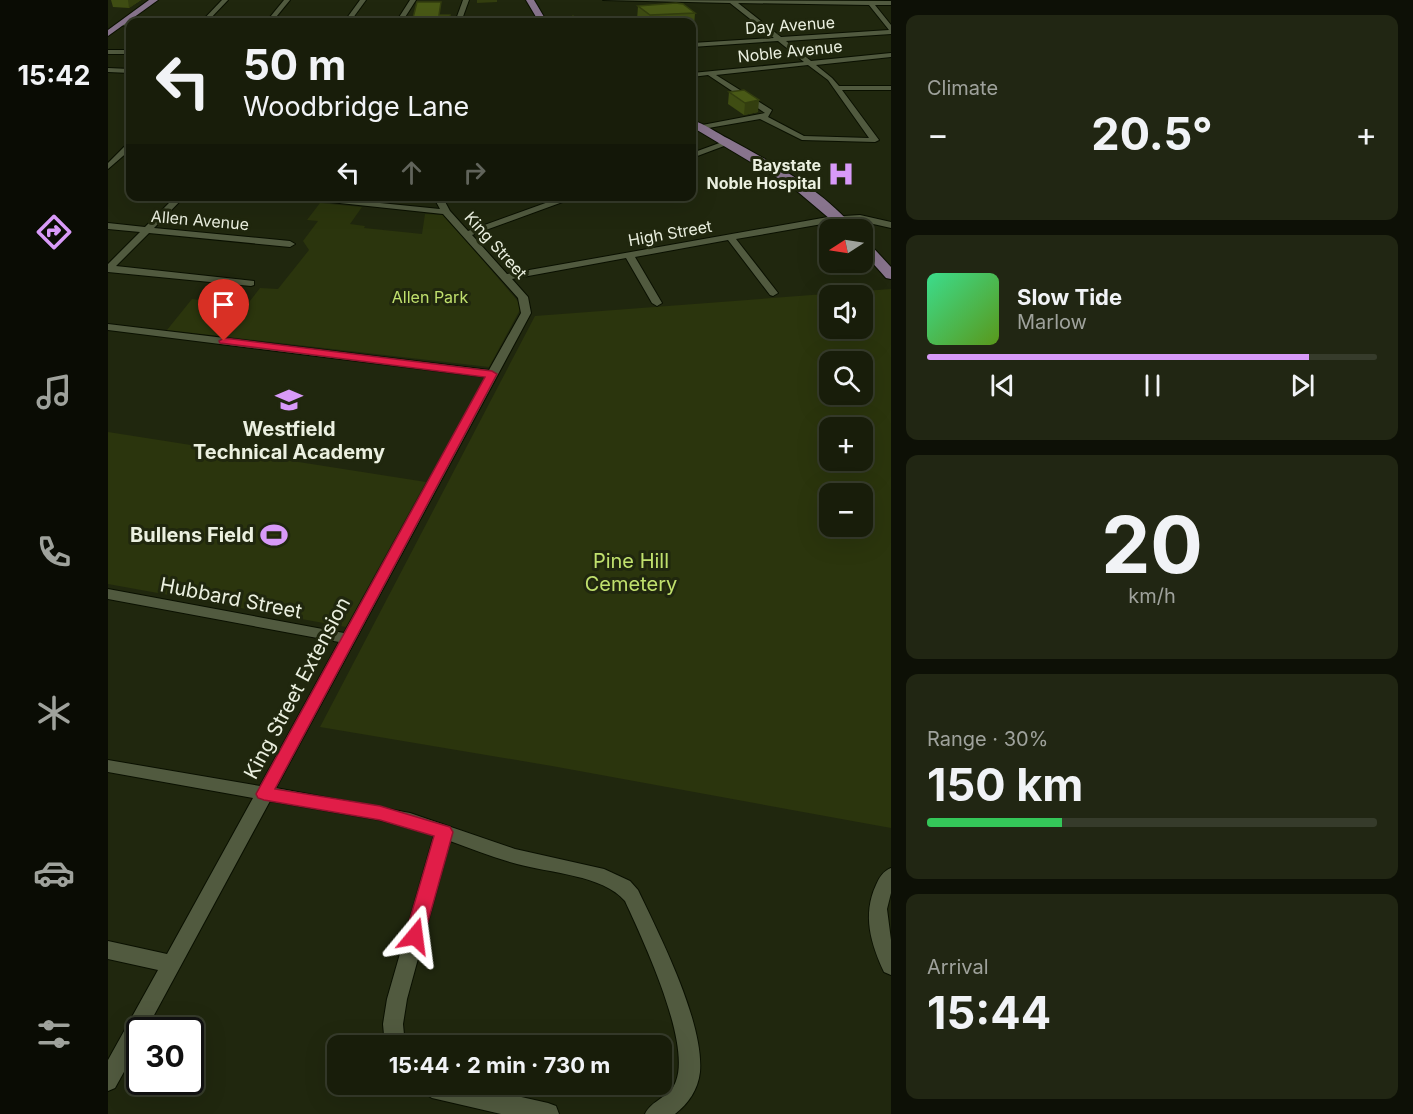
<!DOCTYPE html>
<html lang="en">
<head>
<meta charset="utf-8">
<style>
	:root { --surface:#181d0a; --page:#212613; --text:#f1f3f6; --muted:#9fa29c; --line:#363b2b; --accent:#d89af8 }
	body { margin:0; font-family:Inter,sans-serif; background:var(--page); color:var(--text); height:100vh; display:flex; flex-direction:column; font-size:22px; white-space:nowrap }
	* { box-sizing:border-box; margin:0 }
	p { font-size:20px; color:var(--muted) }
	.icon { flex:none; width:33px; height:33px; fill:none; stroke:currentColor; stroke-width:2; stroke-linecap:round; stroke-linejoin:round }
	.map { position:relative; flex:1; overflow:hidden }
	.sheet { display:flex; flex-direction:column; gap:15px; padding:15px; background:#0d1006; width:522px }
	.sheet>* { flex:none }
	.hud { position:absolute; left:18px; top:18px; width:570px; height:183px; border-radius:12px; box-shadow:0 6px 24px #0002,0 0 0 2px var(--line); background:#181d0a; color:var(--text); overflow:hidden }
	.needle { width:39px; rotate:258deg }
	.buttons { position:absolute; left:711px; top:219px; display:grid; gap:12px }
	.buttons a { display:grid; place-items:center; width:54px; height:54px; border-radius:12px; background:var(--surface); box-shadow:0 6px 24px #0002,0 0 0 2px var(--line); font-size:30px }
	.speed { position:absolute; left:18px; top:1017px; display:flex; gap:12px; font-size:30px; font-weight:700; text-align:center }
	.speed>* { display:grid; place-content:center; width:78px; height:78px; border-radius:50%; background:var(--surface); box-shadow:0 6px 24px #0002,0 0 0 2px var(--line); line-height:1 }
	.speed .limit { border:3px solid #111; border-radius:9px; background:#fff; color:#111 }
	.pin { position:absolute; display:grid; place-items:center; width:51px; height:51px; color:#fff; margin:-62px -26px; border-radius:50% 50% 50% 0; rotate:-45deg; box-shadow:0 0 6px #0007 }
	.pin .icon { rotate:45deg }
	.me { position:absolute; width:66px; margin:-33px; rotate:16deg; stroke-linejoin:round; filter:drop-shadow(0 0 4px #0008) }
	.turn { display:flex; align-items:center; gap:21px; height:126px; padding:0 18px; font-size:27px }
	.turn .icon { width:78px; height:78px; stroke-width:2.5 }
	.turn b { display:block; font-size:42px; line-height:51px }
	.lanes { display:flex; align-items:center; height:57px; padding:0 18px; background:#0003; justify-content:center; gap:30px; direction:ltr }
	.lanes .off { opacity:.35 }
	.big { font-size:45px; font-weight:700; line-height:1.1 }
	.sheet .widget { flex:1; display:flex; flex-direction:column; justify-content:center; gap:9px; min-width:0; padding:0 21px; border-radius:12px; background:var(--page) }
	.sheet .dial { align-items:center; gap:0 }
	.dial b { font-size:78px; line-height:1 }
	.song { display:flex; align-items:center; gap:18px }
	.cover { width:72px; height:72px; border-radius:9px; background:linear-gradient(135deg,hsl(150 70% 55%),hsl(90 70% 35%)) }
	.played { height:6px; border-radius:3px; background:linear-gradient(90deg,var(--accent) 85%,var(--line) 85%) }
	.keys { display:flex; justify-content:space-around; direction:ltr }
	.heat { display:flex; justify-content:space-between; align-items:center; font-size:33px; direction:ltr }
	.charge { height:9px; border-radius:4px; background:linear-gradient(90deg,#34c759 30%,var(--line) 0) }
	.trip { position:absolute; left:219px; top:1035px; width:345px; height:60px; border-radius:12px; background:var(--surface); box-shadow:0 6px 24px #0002,0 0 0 2px var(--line); font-weight:700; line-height:60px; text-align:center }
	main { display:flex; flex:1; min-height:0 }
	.tabs { display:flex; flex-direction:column; width:108px; justify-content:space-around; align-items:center; background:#0a0c04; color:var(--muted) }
	.tabs .icon { width:42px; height:42px }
	.tabs .on { color:var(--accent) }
	.tabs b { font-size:27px; color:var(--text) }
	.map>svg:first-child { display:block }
</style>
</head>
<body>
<main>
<nav class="tabs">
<b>15:42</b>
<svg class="icon on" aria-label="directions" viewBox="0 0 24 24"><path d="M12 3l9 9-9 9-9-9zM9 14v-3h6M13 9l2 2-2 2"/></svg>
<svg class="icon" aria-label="music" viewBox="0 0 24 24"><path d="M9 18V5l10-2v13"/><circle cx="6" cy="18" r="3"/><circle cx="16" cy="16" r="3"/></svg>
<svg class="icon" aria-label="phone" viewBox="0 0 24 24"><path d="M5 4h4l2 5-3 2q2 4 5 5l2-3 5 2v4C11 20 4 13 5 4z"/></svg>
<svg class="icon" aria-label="climate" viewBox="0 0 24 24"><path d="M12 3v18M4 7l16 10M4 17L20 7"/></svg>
<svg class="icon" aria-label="car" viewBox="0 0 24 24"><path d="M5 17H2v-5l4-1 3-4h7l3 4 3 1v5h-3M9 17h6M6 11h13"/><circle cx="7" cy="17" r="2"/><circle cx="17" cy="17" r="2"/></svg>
<svg class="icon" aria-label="filters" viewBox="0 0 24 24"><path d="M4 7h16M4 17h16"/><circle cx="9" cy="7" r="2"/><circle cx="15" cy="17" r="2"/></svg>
</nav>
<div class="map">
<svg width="783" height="1114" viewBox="0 0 783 1114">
	<rect width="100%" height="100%" fill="#20270e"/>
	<!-- green -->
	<g fill="#2b350d" fill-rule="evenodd">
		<polygon points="212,203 254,207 242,224 257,226 256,228 314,234 317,214 336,215 414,306 381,367 59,330 84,299 138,306 152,288 170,289 201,250 195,241 210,221 199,220"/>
		<path d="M783 289V828L444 766 212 727 427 316ZM722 296H754V328H722ZM722 362H754V394H722ZM722 428H754V460H722ZM722 494H754V526H722Z"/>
		<polygon points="0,432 318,482 238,627 0,584"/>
	</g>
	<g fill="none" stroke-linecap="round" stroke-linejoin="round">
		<defs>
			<g id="minor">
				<polygon points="114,0 120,0 99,22 93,22"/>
				<polygon points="176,0 182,0 164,22 158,22"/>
				<polygon points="252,0 258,0 242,22 236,22"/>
				<polygon points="302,0 308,0 294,22 288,22"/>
				<polygon points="355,0 361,0 353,22 347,22"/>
				<path d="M495 0 783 1V5H767L783 25V34L678 41 703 61 783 53V57L708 65 724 78 731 86H783V90H734L771 140 767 142 694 140 652 119 589 130V126L657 113 600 75 584 77V73L696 62 670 41 584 47V43L666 38 622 3ZM630 3 761 5 781 30 673 37ZM700 65 720 80 761 138 696 136 660 117 664 110 608 75Z"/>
				<polygon points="13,22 23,22 22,26 11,25"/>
				<rect x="0" y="50" width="22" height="4"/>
				<polygon points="0,68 22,69 22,73 0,72"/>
				<polygon points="617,141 624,143 584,158 584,153"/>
				<polygon points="19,144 22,144 22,150 0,169 0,163"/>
				<polygon points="68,196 77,196 46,228 182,241 187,244 182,247 41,233 8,266 146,281 146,285 143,286 0,272 0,264 32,232 0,229 0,223 37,227"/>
				<path d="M166 196H202L332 209 325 196H334L342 211 360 231 457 196H471L364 235 399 274 720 217 752 215 783 222V228L752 221 720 223 628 239 670 293 665 296 662 295 620 240 527 257 554 303 549 306 544 303 518 258 404 279 420 297 423 313 168 788 302 813 407 849 496 869 522 881 530 890C552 936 596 1022 592 1072 590 1090 580 1104 567 1114H537C543 1100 563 1097 568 1081 583 1042 535 940 517 901 495 875 441 873 409 864 386 858 364 849 342 841L299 999 295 1024 297 1046H277L275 1024 279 999 326 835 272 820 162 801 38 1030H32V1043L7 1088 0 1091V1060L50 970 0 959V941L59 954 145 798 0 772V760L152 786 231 642 0 599V589L236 633 378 377 0 330V324L381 370 413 313 410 298 335 214Z"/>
				<path d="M783 868V893L779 909 783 940V975L776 972C763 944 754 915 768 885 771 878 775 871 783 868Z"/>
				<polygon points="309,1084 355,1084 440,1103 448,1106 451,1114 393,1114 324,1098 312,1091"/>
			</g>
			<g id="major">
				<polygon points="41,0 50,0 0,36 0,30"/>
				<polygon points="418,0 426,0 439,22 431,22"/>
				<path d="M584 120C597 124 609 133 621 139 665 163 715 190 748 230H735L683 186 584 127Z"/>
				<polygon points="754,239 758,240 783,267 783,279 778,278 754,251"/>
			</g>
		</defs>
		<!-- minor casing -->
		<use href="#minor" stroke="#0a1000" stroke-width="2"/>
		<!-- major casing -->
		<use href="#major" stroke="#0a1000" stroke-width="2"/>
		<!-- minor -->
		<use href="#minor" fill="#515a3f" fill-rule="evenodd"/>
		<!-- major -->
		<use href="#major" fill="#88748d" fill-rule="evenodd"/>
	</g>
	<!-- wall -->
	<g fill="#3f4d13">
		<polygon points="3,0 33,0 21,8 5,7"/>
		<polygon points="530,6 587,13 586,27 584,27 584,22 533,22 529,20"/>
		<polygon points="621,92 650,112 636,115 620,104"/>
	</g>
	<!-- shaded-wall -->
	<g fill="#333e0f">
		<polygon points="20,0 33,0 21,8"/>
		<polygon points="369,0 389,0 389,2 369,3"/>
		<polygon points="651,100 650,112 636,115 637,103"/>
	</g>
	<!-- building -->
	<g fill="#495916" stroke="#333e0f" stroke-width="1.5">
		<polygon points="309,2 333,2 331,15 342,15 341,22 304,22"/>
		<polygon points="568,3 575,4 587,13 542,15 530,6"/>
		<polygon points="465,16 471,22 464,22 461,19"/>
		<polygon points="636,90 651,100 637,103 621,92"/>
	</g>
	<!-- route -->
	<polygon fill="#e11d48" stroke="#92132f" stroke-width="1.5" points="116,338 384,371 389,374 167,789 272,806 342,827 345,832 316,936 313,942 307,944 300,942 297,936 326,836 272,820 156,800 150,798 148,794 377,377 112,343 111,341"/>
	<!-- icons -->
	<defs>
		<symbol id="hospital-bare" viewBox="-9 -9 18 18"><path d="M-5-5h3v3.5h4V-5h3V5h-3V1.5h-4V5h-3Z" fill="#d89af8" stroke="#20270e" stroke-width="2.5" paint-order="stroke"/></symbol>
		<symbol id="school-bare" viewBox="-9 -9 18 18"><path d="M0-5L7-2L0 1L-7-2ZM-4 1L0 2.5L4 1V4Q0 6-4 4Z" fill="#d89af8" stroke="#20270e" stroke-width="2.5" paint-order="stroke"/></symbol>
		<symbol id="stadium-bare" viewBox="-9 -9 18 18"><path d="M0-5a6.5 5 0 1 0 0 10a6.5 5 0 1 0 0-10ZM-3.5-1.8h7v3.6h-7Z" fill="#d89af8" stroke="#20270e" stroke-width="2.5" paint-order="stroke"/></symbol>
	</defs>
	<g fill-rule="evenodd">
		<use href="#hospital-bare" x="714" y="155" width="38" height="38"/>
		<use href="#school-bare" x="162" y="381" width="38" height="38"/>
		<use href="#stadium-bare" x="147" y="516" width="38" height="38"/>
	</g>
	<g text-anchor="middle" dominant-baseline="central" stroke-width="6" stroke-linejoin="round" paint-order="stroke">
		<!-- far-street labels -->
		<g font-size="16" fill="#ebf0e0" stroke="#20270e">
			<text transform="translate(682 25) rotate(-4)">Day Avenue</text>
			<text transform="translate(682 51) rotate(-6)">Noble Avenue</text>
			<text transform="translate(92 220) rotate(5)">Allen Avenue</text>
			<text transform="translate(562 233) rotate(-10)">High Street</text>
			<text transform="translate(388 245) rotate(48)">King Street</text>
		</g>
		<!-- far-poi labels -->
		<g font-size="16" font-weight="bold" fill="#ebf0e0" stroke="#20270e" text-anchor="end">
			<text x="713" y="165">Baystate<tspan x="713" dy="18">Noble Hospital</tspan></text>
		</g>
		<!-- far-park labels -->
		<g font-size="16" fill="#c0e06d" stroke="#20270e">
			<text x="322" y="297">Allen Park</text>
		</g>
		<!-- poi labels -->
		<g font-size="20" font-weight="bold" fill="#ebf0e0" stroke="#20270e">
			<text x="181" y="429">Westfield<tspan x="181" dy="23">Technical Academy</tspan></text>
			<text x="146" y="535" text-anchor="end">Bullens Field</text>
		</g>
		<!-- park labels -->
		<g font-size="20" fill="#c0e06d" stroke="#20270e">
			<text x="523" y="561">Pine Hill<tspan x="523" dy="23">Cemetery</tspan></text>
		</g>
		<!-- street labels -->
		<g font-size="20" fill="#ebf0e0" stroke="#20270e">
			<text transform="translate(123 598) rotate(11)">Hubbard Street</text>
			<text transform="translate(189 688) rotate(-62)">King Street Extension</text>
		</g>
	</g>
</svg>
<div class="buttons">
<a><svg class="needle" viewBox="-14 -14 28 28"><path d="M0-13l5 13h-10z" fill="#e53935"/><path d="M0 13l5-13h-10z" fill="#9fa29c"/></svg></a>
<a><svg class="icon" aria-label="sound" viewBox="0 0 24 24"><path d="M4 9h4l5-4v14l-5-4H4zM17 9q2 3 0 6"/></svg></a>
<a><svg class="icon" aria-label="search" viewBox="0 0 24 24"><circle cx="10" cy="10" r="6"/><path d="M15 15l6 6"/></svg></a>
<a>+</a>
<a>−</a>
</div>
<div class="speed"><div class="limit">30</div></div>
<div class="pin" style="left:116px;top:341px;background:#d93025"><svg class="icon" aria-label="arrive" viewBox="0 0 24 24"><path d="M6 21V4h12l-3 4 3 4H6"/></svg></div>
<svg class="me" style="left:307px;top:936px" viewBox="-20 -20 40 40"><path d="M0-17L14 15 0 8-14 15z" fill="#e11d48" stroke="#fff" stroke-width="4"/></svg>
<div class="trip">15:44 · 2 min · 730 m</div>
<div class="hud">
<div class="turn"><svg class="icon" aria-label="left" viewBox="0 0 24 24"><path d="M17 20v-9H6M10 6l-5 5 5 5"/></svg><div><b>50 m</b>Woodbridge Lane</div></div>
<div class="lanes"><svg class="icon" aria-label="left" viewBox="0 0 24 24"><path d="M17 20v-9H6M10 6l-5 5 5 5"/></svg><svg class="icon off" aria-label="ahead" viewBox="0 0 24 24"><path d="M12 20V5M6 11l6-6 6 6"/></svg><svg class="icon off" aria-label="right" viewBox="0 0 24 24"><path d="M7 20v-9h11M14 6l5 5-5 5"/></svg></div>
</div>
</div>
<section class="sheet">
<div class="widget"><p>Climate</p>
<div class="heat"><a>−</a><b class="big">20.5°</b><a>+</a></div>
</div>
<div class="widget">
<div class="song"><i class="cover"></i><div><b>Slow Tide</b><p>Marlow</p></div></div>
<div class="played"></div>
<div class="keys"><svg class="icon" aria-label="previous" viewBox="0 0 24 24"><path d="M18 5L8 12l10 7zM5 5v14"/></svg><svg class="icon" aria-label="pause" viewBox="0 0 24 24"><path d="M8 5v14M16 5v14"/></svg><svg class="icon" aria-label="next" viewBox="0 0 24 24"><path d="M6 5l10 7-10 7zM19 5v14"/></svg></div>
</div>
<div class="widget dial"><b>20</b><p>km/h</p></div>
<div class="widget"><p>Range · 30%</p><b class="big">150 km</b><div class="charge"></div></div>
<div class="widget"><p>Arrival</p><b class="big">15:44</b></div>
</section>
</main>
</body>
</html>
